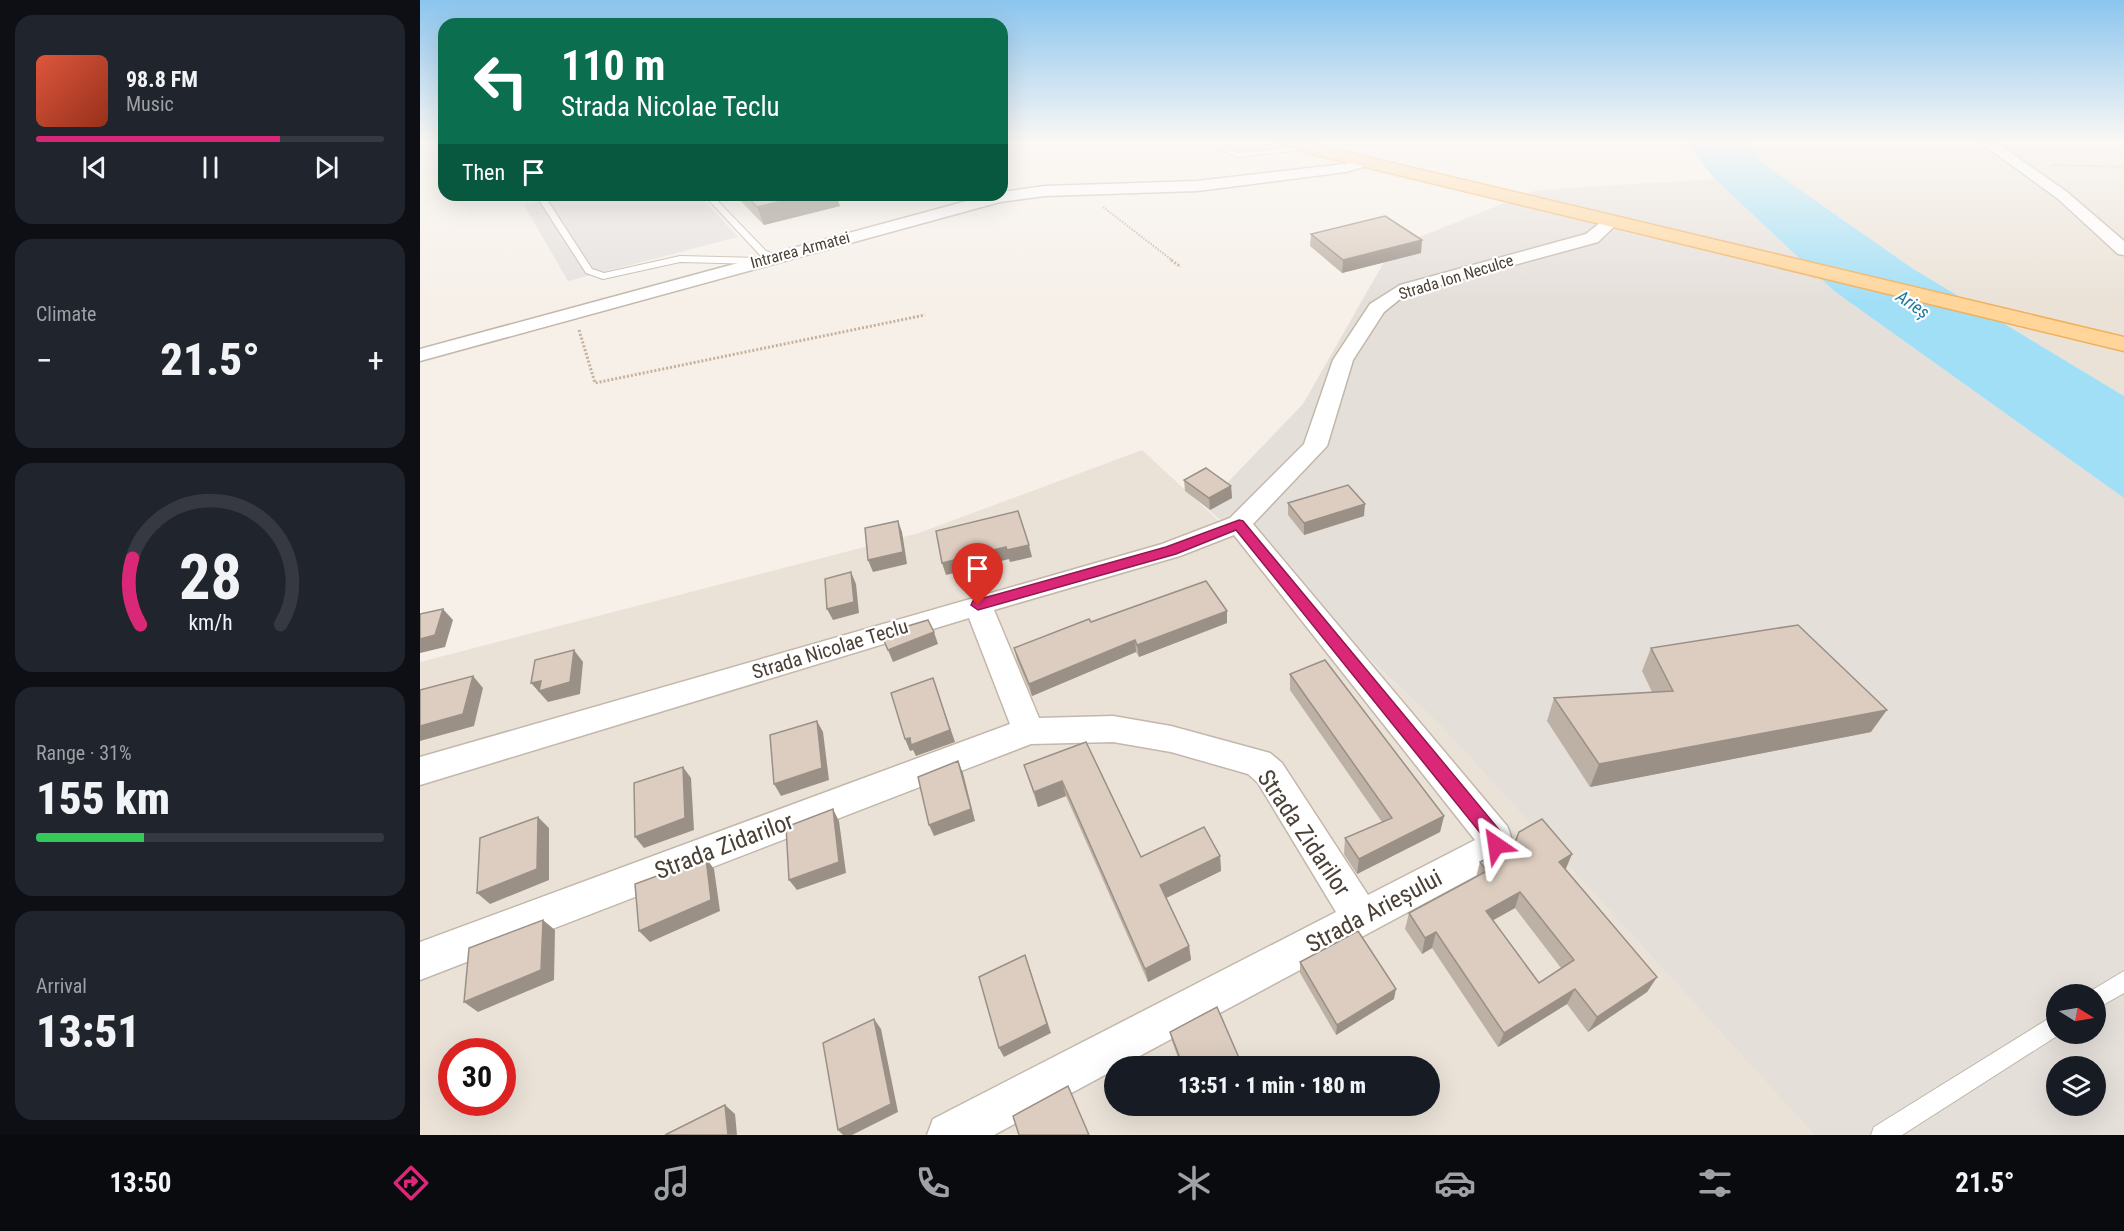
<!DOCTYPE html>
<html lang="en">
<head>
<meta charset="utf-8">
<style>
	:root { --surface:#171b24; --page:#20242c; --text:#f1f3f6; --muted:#9ea1a6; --line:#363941; --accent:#db2777 }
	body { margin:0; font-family:"Roboto Condensed",sans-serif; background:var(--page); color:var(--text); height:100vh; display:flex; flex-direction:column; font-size:22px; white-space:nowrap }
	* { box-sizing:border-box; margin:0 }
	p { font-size:20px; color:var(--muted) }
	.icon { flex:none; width:33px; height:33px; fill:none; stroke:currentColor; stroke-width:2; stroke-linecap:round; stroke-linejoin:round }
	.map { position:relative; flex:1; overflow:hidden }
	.drawer { display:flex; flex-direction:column; gap:15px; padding:15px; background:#0d0f14; width:420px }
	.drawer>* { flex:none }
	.top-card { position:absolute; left:18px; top:18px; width:570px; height:183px; border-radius:18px; box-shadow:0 6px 24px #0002; background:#0b6e4f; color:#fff; overflow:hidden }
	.needle { width:39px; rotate:101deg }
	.tools { position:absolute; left:1626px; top:984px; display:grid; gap:12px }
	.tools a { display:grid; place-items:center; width:60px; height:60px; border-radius:50%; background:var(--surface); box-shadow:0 6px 24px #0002; font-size:30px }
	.speed { position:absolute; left:18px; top:1038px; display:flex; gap:12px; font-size:30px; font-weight:700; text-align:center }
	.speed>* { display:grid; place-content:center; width:78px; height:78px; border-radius:50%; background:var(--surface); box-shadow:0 6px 24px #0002; line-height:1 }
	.speed .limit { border:9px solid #d22; background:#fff; color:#111 }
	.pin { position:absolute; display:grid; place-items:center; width:51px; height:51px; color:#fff; margin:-62px -26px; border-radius:50% 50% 50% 0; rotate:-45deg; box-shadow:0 0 6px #0007 }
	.pin .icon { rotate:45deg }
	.me { position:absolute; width:66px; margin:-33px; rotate:328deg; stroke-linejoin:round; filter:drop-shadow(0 0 4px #0008) }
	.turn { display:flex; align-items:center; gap:21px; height:126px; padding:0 24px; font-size:27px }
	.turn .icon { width:78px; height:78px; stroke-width:2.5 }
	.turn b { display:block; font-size:42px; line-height:51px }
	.then { display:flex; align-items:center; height:57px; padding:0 24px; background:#0003; gap:12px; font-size:22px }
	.big { font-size:45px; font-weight:800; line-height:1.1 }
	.drawer .card { flex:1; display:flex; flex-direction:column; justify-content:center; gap:9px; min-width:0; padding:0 21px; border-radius:18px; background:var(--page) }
	.drawer .dial { align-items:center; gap:0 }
	.dial svg { height:156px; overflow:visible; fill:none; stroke:var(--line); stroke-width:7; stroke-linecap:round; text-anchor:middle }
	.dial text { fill:var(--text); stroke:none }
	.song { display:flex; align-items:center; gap:18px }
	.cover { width:72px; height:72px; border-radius:9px; background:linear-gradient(135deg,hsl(10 70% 55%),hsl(10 70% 35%)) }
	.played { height:6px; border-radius:3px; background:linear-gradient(90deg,var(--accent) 70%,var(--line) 70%) }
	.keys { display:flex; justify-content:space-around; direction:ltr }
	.heat { display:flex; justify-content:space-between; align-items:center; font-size:33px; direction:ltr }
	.charge { height:9px; border-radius:4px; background:linear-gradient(90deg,#34c759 31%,var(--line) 0) }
	.trip { position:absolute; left:684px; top:1056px; width:336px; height:60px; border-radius:30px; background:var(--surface); box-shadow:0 6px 24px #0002; font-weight:800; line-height:60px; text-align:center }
	.dock { display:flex; height:96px; justify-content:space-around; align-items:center; background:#090b0e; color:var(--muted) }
	.dock .icon { width:42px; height:42px }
	.dock .on { color:var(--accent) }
	.dock b { font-size:27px; color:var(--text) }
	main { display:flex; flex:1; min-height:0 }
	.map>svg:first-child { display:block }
</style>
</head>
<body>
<main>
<section class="drawer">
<div class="card">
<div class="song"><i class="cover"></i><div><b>98.8 FM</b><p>Music</p></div></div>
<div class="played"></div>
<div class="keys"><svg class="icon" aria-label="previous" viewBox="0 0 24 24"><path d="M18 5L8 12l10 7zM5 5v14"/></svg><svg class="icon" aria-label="pause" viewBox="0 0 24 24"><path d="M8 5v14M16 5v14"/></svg><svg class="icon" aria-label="next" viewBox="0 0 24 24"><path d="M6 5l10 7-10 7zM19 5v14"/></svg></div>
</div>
<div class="card"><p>Climate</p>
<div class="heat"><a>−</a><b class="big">21.5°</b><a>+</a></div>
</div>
<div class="card dial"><svg viewBox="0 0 100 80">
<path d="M14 69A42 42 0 1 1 86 69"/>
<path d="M14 69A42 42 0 0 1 10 35" stroke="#db2777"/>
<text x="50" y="56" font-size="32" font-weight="700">28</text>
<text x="50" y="72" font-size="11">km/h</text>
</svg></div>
<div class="card"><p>Range · 31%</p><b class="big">155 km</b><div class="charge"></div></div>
<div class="card"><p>Arrival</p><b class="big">13:51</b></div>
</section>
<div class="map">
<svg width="1704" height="1135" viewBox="0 0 1704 1135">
	<rect width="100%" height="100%" fill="#f6f0e9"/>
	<!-- residential -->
	<g fill="#eae2d7" fill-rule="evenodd">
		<polygon points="1329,143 1704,143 1704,396 1492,268 1346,166"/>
		<path d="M722 450 1020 725 1394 1135H0V662L499 533ZM32 1052H82V1102H32ZM694 1066H1010V1106H694Z"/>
	</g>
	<!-- industrial -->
	<path fill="#e5dfda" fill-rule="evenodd" d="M1295 179 1414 291 1704 498V1135H1394L1020 725 785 506 883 404 972 248 1117 190ZM1636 994H1676V1034H1636ZM1636 1066H1676V1106H1636Z"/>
	<!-- parking -->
	<polygon fill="#e4e1de" points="152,195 279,195 318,237 148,281 104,205"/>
	<!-- water -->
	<polygon fill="#a1dff7" points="1266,143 1329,143 1346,166 1492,268 1704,396 1704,498 1414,291 1295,179"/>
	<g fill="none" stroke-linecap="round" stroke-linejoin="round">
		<defs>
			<g id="service">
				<polygon points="888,146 890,149 817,157 803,150 807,148 818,153"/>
				<polygon points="118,195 135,195 126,198 172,269 184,273 260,256 341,258 345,261 341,264 260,262 183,279 166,273 117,197"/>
				<polygon points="284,195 292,195 346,251 357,255 357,259 340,255"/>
				<polygon points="1704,971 1704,993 1676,1009 1676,994 1668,994 1669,992"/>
				<polygon points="1636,1014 1636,1034 1640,1034 1482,1135 1451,1135 1454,1127"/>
			</g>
			<g id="minor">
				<polygon points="1561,143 1577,143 1647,192 1704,241 1704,255 1698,254 1637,198"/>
				<polygon points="945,158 950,159 952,162 950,165 926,172 777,191 625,196 580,202 0,361 0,349 569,195 582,195 582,192 625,186 777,181 924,164"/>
				<path d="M1192 216 1200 221 1178 242 992 293 980 299 964 312 933 360 907 446 833 524 1087 826C1093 839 1093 846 1087 859L701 1066H694V1070L574 1135H507L513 1119 916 912 838 783 828 774 751 752 693 742 611 744 0 980V942L590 724 549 618 0 785V757L742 544 810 518 884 444 913 360 950 304 980 285 1166 234 1186 218ZM814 535 1055 840 948 895 862 763 850 753 751 726 693 716 619 718 574 610 760 556Z"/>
			</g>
			<polygon id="primary" points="859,143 888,143 1704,337 1704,351 867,148"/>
		</defs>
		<!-- service casing -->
		<use href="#service" stroke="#c2b7aa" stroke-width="2"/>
		<!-- minor casing -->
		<use href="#minor" stroke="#c2b7aa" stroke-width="3"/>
		<!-- primary casing -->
		<use href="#primary" stroke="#efb15e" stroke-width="3"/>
		<!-- path-far1 -->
		<g stroke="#c6b19a" stroke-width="2" stroke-dasharray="1.5 1.5" stroke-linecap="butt">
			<polyline points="1632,165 1704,167"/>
			<polyline points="683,207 753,261"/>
		</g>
		<!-- path -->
		<g stroke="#c6b19a" stroke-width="3" stroke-dasharray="2 2" stroke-linecap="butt">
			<polyline points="751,260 761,267"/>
			<polyline points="159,330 175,383 505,315"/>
		</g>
		<!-- service -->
		<use href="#service" fill="#fff" fill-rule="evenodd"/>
		<!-- minor -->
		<use href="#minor" fill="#fff" fill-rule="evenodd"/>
		<!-- primary -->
		<use href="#primary" fill="#ffd599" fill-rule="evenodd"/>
	</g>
	<!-- wall -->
	<g fill="#bdb0a5" fill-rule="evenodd">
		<polygon points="315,195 416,195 420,206 344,225"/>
		<polygon points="891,234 1001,253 922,273 890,246"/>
		<polygon points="764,480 811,486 812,498 790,510 765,491"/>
		<polygon points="868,503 944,516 884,535 868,515"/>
		<polygon points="807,611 807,623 719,657 716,652 612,696 597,660 594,648 671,622"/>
		<polygon points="1231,648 1451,732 1170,787 1127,721 1134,698 1232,692 1222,671"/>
		<polygon points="870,674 1024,816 1020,832 937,874 924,854 925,838 962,822 870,690"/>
		<polygon points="666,742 721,857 800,856 801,871 746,898 769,946 771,960 728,982 646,796 618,807 604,765"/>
		<path d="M1152 854 1146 869 1237 977 1227 992 1168 1032 1147 1004 1078 1047 1012 948 1002 954 985 929 989 913 1056 877 1060 862ZM1095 908 1141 968 1119 983 1073 920Z"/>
		<polygon points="880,962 974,999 916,1035 880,973"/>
		<polygon points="750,1032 822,1065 822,1066 761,1066 752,1041"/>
	</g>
	<!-- shaded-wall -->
	<g fill="#9a9086">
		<polygon points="387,195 416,195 420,206 344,225 337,207"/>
		<polygon points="1002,240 1001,253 922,273 923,260"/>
		<polygon points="811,486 812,498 790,510 789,498"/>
		<polygon points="945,504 944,516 884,535 884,523"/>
		<polygon points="478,521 482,532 487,564 453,572 448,560"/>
		<polygon points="609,545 612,557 590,562 589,559 526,575 522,563 586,547"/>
		<polygon points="431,572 436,584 439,613 413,620 407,609"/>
		<polygon points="23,609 33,620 25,647 0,653 0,639"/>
		<polygon points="807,611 807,623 719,657 717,645"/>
		<polygon points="514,632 518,644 473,662 468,650"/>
		<polygon points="715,640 716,652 612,696 609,684"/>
		<polygon points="154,650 163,662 160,694 128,702 111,683 121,681"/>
		<polygon points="53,676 63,688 54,726 0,741 0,726"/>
		<polygon points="513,678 535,742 496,756 493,750 490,751 485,739"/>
		<polygon points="1467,710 1451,732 1170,787 1179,764"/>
		<polygon points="397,721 403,732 409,780 361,796 354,784"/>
		<polygon points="538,761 543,773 555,821 514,836 509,825"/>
		<polygon points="263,767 271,778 274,830 224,848 215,837"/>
		<polygon points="642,781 646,796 618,807 614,792"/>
		<polygon points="413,809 419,821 426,873 377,890 369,880"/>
		<polygon points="1024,816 1020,832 937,874 939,859"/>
		<polygon points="118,817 129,828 129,880 70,904 57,893"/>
		<polygon points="1152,854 1145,870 1139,862"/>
		<polygon points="800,856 801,871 742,900 740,885"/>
		<polygon points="286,858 294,869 300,911 230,942 219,931"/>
		<polygon points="1100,892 1095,908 1061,927 1066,911"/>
		<polygon points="123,920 135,930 134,980 58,1012 44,1002"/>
		<polygon points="1016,932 1012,948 1002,954 1005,938"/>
		<polygon points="769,946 771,960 728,982 725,969"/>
		<polygon points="605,955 631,1033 584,1057 579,1048"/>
		<polygon points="1237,977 1227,992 1168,1032 1177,1017"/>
		<polygon points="976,989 974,999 916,1035 917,1025"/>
		<polygon points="1155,989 1147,1004 1078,1047 1084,1033"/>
		<polygon points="454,1019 461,1029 478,1112 432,1135 423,1135 418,1130"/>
		<polygon points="305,1105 315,1114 317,1135 308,1135"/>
	</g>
	<!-- building -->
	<g fill="#dccdc0" stroke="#9a9086" stroke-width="1.5" fill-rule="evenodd">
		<polygon points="325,195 387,195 337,207"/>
		<polygon points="965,216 1002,240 923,260 891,234"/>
		<polygon points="786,468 811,486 789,498 764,480"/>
		<polygon points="928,485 945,504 884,523 868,503"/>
		<polygon points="598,511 609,545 587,550 586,547 522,563 516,531"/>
		<polygon points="478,521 483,552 448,560 445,528"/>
		<polygon points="431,572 434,602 407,609 405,579"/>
		<polygon points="786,581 807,611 717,645 715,640 609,684 594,648 669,619 671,622"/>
		<polygon points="23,609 15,635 0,639 0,614"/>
		<polygon points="508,620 514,632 468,650 461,634"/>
		<polygon points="1378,625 1467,710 1179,764 1134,698 1253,691 1231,648"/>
		<polygon points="154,650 150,682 119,691 121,681 111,683 115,660"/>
		<polygon points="905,660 1024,816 939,859 925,838 972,818 870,674"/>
		<polygon points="53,676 43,714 0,726 0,690"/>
		<polygon points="513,678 530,730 491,745 490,738 485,739 471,693"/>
		<polygon points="397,721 402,768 354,784 350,735"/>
		<polygon points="666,742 721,857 784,827 800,856 740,885 769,946 725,969 642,781 614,792 604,765"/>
		<polygon points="538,761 551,809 509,825 498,777"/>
		<polygon points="263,767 265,818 215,837 214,783"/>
		<polygon points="413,809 419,862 369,880 366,827"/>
		<polygon points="118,817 117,869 57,893 60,838"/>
		<path d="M1122 819 1152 854 1139 862 1237 977 1177 1017 1155 989 1084 1033 1016 932 1005 938 989 913 1067 871 1060 862 1094 845 1099 832ZM1100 892 1154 960 1119 983 1066 911Z"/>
		<polygon points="286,858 291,900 219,931 215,884"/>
		<polygon points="123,920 121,970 44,1002 49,948"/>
		<polygon points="938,931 976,989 917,1025 880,962"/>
		<polygon points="605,955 627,1024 579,1048 559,977"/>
		<polygon points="797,1007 822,1065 820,1066 763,1066 750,1032"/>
		<polygon points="454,1019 471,1104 418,1130 403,1043"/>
		<polygon points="648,1086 669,1135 599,1135 593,1116"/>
		<polygon points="305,1105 308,1135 245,1135"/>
	</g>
	<!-- sky -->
	<linearGradient id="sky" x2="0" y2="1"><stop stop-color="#8bc5ee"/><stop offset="0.47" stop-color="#fbf8f5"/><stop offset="1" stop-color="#fbf8f5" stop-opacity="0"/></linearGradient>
	<rect width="1704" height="302" fill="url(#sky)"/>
	<!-- route -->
	<polygon fill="#db2777" stroke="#8e194d" stroke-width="1.5" points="819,520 823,521 1081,832 1085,845 1082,851 1076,853 1070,851 1066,840 816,530 756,554 558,610 551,605 553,601 746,547"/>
	<g text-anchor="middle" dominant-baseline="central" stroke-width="4.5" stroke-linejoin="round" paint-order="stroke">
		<!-- far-street labels -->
		<g font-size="16" fill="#4a4036" stroke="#fff">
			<text transform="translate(380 250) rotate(-15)">Intrarea Armatei</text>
			<text transform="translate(1036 277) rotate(-17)">Strada Ion Neculce</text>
		</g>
		<!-- far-water labels -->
		<g font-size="18" font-style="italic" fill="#20799f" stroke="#fff">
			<text transform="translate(1493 304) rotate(34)">Arieș</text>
		</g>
		<!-- street labels -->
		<g font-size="20" fill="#4a4036" stroke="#fff">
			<text transform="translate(410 649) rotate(-17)">Strada Nicolae Teclu</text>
		</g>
		<!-- near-street labels -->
		<g font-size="24" fill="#4a4036" stroke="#fff">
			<text transform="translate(884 833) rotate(56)">Strada Zidarilor</text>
			<text transform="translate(304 846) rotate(-21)">Strada Zidarilor</text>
			<text transform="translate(954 911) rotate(-28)">Strada Arieșului</text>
		</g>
	</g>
</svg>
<div class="tools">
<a><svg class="needle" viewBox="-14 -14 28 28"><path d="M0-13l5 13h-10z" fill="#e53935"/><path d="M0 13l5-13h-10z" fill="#9ea1a6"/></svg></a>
<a><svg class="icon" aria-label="layers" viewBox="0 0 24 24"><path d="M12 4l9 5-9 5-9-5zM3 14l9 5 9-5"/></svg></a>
</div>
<div class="speed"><div class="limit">30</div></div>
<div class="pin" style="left:558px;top:605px;background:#d93025"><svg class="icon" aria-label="arrive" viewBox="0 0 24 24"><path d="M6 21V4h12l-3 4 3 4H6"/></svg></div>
<svg class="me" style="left:1076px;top:845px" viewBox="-20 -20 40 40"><path d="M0-17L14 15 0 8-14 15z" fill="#db2777" stroke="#fff" stroke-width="4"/></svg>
<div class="trip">13:51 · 1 min · 180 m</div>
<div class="top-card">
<div class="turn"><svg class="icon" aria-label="left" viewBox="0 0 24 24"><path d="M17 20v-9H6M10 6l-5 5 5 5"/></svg><div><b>110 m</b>Strada Nicolae Teclu</div></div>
<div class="then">Then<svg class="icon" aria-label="arrive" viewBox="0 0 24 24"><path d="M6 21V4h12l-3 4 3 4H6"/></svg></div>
</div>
</div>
</main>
<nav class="dock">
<b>13:50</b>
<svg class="icon on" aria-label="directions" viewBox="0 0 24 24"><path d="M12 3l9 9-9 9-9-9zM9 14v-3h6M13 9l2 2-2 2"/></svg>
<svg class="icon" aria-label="music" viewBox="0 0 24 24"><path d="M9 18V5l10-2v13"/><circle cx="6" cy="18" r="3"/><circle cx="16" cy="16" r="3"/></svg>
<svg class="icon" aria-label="phone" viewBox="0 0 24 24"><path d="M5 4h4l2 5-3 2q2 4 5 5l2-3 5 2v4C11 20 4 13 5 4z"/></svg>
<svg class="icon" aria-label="climate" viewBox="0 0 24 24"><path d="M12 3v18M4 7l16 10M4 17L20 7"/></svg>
<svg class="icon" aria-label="car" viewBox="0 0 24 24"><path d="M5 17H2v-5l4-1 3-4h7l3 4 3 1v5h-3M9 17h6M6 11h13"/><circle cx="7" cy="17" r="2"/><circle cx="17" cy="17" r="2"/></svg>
<svg class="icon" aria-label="filters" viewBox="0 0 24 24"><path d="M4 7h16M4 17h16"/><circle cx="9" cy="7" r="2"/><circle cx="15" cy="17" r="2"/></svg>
<b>21.5°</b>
</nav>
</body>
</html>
